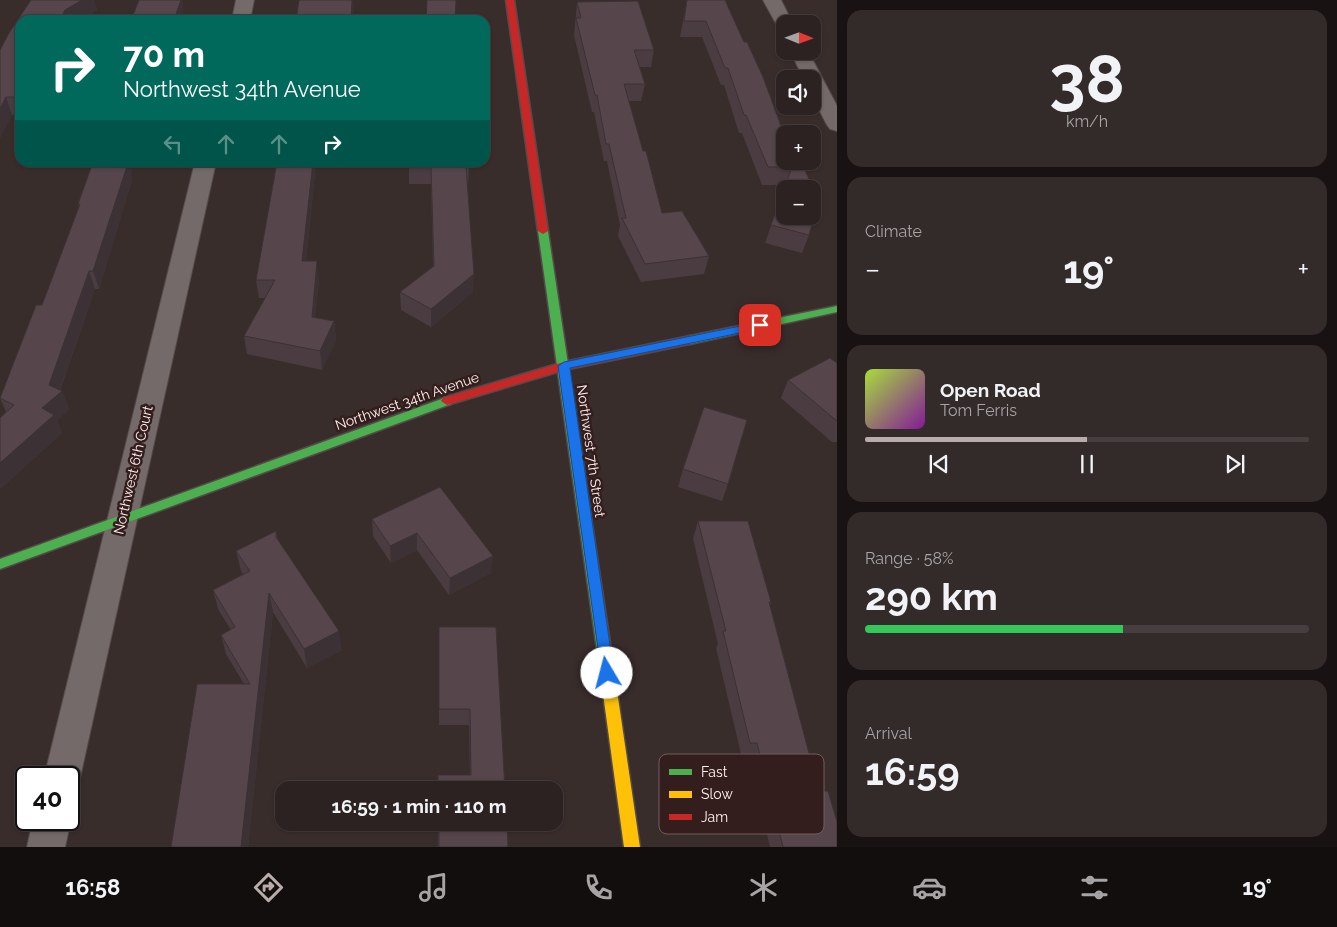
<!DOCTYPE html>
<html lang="en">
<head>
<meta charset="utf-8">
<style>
	:root { --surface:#2b2221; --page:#332a2a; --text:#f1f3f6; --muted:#a6a4a5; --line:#473f3f; --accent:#baacab }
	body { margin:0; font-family:Raleway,sans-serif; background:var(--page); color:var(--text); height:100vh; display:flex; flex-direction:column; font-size:19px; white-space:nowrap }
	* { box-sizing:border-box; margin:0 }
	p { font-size:16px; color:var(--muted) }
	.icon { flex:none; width:28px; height:28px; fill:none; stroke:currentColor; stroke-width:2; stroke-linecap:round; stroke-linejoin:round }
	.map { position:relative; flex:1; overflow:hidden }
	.panel { display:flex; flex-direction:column; gap:10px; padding:10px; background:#181312; width:500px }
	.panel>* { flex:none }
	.banner { position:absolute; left:15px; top:15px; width:475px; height:152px; border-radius:15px; box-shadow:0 1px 4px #0004,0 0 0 1px var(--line); background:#00695c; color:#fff; overflow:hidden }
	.needle { width:32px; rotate:91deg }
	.tools { position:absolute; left:776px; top:15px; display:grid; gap:10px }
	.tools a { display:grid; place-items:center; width:45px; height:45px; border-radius:10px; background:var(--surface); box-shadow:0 1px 4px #0004,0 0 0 1px var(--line); font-size:25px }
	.speed { position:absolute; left:15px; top:766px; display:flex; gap:10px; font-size:25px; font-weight:700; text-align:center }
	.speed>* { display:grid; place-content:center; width:65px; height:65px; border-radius:50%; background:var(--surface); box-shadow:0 1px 4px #0004,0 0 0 1px var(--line); line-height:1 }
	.speed .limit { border:2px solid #111; border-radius:8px; background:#fff; color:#111 }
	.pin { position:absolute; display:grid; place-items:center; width:42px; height:42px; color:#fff; margin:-21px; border-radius:10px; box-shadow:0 2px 8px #0006 }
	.me { position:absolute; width:55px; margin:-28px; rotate:352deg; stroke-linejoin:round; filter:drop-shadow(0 0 4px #0008) }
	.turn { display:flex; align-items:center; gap:18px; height:105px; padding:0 25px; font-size:22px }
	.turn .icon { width:65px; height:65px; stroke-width:2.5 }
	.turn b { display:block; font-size:35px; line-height:42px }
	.lanes { display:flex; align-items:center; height:48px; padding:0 25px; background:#0003; justify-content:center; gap:25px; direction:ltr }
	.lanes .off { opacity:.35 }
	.big { font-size:38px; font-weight:700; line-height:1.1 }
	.panel .tile { flex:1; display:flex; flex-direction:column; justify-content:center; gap:8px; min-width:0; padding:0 18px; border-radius:15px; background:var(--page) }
	.panel .dial { align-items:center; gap:0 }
	.dial b { font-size:65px; line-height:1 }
	.song { display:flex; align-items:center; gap:15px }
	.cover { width:60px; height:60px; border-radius:8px; background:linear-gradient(135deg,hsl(80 70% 55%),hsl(290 70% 35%)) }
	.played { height:5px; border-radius:2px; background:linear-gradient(90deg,var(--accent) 50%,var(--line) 50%) }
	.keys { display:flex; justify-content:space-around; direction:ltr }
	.heat { display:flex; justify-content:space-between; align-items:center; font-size:28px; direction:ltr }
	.charge { height:8px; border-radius:4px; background:linear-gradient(90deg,#34c759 58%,var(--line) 0) }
	.trip { position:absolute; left:275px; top:781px; width:288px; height:50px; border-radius:15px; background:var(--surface); box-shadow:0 1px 4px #0004,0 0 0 1px var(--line); font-weight:700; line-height:50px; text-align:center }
	.tabs { display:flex; height:80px; justify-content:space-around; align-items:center; background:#110e0d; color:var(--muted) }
	.tabs .icon { width:35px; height:35px }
	.tabs .current { color:var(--accent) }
	.tabs b { font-size:22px; color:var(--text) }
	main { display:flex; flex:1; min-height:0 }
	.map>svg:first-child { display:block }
</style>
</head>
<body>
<main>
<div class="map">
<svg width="837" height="847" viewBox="0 0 837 847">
	<rect width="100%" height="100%" fill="#392d2c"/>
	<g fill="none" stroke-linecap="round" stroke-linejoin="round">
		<defs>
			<g id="street">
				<polygon points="236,0 254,0 250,20 232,20"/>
				<polygon points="763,0 781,0 793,24 785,24 785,30 779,29"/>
				<polygon points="790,51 808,51 837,106 837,131 830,129 827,125 812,96 812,79 804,79"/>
				<polygon points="195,162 216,162 80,778 75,790 69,793 69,778 44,778"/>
				<polygon points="69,816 71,820 65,847 27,847 33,820 69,820"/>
			</g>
			<g id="fast">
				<polygon points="543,228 548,231 612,657 610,661 605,663 600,661 598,657 538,231"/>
				<polygon points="837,306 837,312 690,344 685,340 690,336"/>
				<polygon points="447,397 453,401 451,404 0,569 0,559"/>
			</g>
			<polygon id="slow" points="605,651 610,653 612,657 640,847 624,847 598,657 600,653"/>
			<g id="jam">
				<polygon points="506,0 514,0 548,231 543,234 538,231"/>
				<polygon points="690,336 694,337 695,340 694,343 564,370 447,405 441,401 443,398 564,362"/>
			</g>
		</defs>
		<!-- street casing -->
		<use href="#street" stroke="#554a49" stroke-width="2"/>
		<!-- fast casing -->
		<use href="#fast" stroke="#554a49" stroke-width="3"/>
		<!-- slow casing -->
		<use href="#slow" stroke="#554a49" stroke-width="3"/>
		<!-- jam casing -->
		<use href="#jam" stroke="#554a49" stroke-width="3"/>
		<!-- street -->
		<use href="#street" fill="#746a6a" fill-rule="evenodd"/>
		<!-- fast -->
		<use href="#fast" fill="#4caf50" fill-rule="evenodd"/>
		<!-- slow -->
		<use href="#slow" fill="#ffc107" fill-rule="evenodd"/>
		<!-- jam -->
		<use href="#jam" fill="#c62828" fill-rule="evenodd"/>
	</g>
	<!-- wall -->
	<g fill="#4a3c40">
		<polygon points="31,0 94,0 97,10 80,20 20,20 20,115 12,115 0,138 0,50"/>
		<polygon points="687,0 725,0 784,134 801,161 809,235 802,253 765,243 785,185 762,185 742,133 739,133 724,85 721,85 702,37 680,37"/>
		<polygon points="577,2 654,50 651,67 639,67 645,84 641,101 629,101 643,151 662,213 709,256 704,274 641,282 618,236 620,225 607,161 604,161 594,112 592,112 574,35"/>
		<polygon points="277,162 316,162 306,261 319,279 315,318 334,321 336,340 322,370 247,354 244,336 265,298 259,298 256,280"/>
		<polygon points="409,162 469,167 468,185 473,292 431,327 401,310 400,292 433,266 431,184 409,184"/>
		<polygon points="131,175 132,180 99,289 95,289 60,390 62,391 69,409 57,420 62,433 0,489 0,418 6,412 0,398 42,305 79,207 78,204"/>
		<polygon points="837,363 837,442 832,442 781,398 788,380"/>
		<polygon points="683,469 728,484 722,501 678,487"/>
		<polygon points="440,487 491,573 449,595 417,550 391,563 373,536 372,519"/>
		<polygon points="698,521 771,602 770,606 819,791 837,847 770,847 749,758 742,758 716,648 718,644 693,539"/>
		<polygon points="276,531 278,541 342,650 307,668 273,612 248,847 244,684 226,654 221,635 231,630 218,609 213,590 243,574 241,571 236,551"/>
		<polygon points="439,627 505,790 438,790 438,775 470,775 469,725 439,725"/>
		<polygon points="438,822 507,822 508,847 438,847"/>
	</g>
	<!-- shaded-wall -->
	<g fill="#3c3134">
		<polygon points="82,0 94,0 97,10 80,20 60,20 65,10"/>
		<polygon points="181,0 182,0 184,15 182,20 174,20"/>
		<polygon points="352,0 353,0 354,7 353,20 351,20"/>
		<polygon points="6,97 12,115 0,138 0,109"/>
		<polygon points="125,162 135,162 131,175 132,180 99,289 93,271"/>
		<polygon points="313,162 316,162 304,279 302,261"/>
		<polygon points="317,261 319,279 313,335 312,317"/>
		<polygon points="89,271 95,289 58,394 62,391 69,409 57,420 62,433 0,489 0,463 42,408 49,385"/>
		<polygon points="474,274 473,292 431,327 431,309"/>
		<polygon points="334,321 336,340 322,370 320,351"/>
		<polygon points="417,533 417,550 391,563 390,546"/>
		<polygon points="493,556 491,573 449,595 450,578"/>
		<polygon points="269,593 273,612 248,847 241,847"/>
		<polygon points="339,631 342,650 307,668 304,649"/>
	</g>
	<!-- building -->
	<g fill="#56464b" stroke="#3c3134" fill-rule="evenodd">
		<polygon points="31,0 82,0 65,10 60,20 20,20 20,97 6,97 0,109 0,50 9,33"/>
		<polygon points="139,0 181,0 174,20 131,20"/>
		<polygon points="299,0 352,0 351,20 296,20"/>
		<polygon points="427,0 456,0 455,20 426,20"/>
		<path d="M687 0H725L744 42H747L763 77 784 134H789H785V161H801L819 201 809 235 771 225 792 167H768L746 115H744L728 68H725L706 21H684ZM785 189H812V216H785Z"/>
		<polygon points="638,1 654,50 634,50 645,84 624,84 643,151 646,151 662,213 682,211 709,256 645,264 622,218 626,218 609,144 606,144 597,95 595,95 576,18 581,18 577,2"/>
		<polygon points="93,162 128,163 93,271 89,271 49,385 62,391 42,408 54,415 0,463 0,418 14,405 0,398 36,305 42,305 80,204 78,204"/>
		<polygon points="277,162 313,162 302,261 317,261 312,317 334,321 320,351 244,336 275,280 256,280"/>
		<polygon points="409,162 469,162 469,167 466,167 474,274 431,309 400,292 434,266 431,167 409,167"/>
		<polygon points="830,358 837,363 837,421 788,380"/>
		<polygon points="704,407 747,420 728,484 683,469"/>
		<polygon points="440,487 493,556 450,578 417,533 390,546 372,519"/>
		<polygon points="698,521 748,521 771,602 769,602 819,791 828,791 837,822 837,847 783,847 757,743 750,743 723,631 726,631"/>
		<polygon points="276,531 276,537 339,631 304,649 269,593 241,847 171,847 197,684 250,684 221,635 235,627 213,590 250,571 236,551"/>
		<polygon points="439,627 496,627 505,790 438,790 438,775 471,775 470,709 439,709"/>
		<polygon points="439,822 507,822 508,847 439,847"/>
	</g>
	<!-- route -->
	<polygon fill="#1a73e8" stroke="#114b97" points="760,322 764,323 766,325 764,328 570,368 614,673 612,677 607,679 602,677 558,366 564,362"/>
	<g text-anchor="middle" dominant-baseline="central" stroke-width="5" stroke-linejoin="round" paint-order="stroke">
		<!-- street labels -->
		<g font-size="14" fill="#fff0ef" stroke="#341e1d">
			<text transform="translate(407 401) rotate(-19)">Northwest 34th Avenue</text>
			<text transform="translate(591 451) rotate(82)">Northwest 7th Street</text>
			<text transform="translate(133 470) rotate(-77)">Northwest 6th Court</text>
		</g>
	</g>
	<!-- legend -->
	<rect x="659" y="754" width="165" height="80" rx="8" fill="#341e1d" stroke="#715d5c" stroke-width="1"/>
	<rect x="669" y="769" width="23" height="6" fill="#4caf50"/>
	<rect x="669" y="791" width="23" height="7" fill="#ffc107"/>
	<rect x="669" y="814" width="23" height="6" fill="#c62828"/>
	<g font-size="14" fill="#fff0ef">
		<text x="701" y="777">Fast</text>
		<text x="701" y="799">Slow</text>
		<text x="701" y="822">Jam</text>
	</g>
</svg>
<div class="tools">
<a><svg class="needle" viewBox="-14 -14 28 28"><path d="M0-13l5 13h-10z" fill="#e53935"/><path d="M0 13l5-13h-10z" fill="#a6a4a5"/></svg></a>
<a><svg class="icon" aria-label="sound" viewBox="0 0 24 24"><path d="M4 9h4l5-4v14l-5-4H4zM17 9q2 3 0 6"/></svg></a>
<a>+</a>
<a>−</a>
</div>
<div class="speed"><div class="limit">40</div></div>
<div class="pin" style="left:760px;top:325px;background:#d93025"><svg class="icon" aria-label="arrive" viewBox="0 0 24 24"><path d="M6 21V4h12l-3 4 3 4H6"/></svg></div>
<svg class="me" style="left:607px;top:673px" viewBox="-20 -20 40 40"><circle r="19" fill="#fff"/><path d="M0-13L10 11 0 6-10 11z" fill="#1a73e8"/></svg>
<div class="trip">16:59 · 1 min · 110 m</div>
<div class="banner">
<div class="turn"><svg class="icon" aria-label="right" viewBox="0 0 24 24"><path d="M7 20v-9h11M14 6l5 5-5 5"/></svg><div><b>70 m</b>Northwest 34th Avenue</div></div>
<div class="lanes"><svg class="icon off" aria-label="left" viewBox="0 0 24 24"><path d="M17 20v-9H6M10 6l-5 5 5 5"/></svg><svg class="icon off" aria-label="ahead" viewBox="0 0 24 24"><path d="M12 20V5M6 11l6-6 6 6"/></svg><svg class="icon off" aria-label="ahead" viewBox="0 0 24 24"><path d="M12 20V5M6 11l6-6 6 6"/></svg><svg class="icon" aria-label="right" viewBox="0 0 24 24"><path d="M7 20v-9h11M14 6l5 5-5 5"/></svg></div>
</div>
</div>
<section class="panel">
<div class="tile dial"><b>38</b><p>km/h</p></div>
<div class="tile"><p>Climate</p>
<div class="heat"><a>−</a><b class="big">19°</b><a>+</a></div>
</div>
<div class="tile">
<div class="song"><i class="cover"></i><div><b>Open Road</b><p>Tom Ferris</p></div></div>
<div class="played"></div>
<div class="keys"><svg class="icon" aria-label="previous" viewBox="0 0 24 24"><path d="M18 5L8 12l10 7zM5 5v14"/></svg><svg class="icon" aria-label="pause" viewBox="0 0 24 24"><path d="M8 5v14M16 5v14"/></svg><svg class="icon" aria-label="next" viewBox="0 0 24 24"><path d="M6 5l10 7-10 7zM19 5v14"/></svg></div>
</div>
<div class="tile"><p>Range · 58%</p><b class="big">290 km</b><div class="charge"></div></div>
<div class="tile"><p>Arrival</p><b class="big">16:59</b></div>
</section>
</main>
<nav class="tabs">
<b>16:58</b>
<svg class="icon current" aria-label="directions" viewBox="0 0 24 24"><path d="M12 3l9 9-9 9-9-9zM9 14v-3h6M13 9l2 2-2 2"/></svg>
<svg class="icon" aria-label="music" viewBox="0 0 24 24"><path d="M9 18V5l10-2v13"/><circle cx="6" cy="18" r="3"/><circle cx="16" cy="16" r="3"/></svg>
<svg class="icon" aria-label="phone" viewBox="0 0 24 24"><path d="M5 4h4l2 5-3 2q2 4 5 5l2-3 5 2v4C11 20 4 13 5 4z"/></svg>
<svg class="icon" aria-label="climate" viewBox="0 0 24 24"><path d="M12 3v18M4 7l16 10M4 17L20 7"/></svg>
<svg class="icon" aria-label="car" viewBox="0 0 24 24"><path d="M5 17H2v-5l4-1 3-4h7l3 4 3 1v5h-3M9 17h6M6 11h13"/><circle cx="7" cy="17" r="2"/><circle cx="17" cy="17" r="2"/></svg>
<svg class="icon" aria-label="filters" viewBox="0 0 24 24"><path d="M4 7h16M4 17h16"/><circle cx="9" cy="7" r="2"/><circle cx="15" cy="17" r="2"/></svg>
<b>19°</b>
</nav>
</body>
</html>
